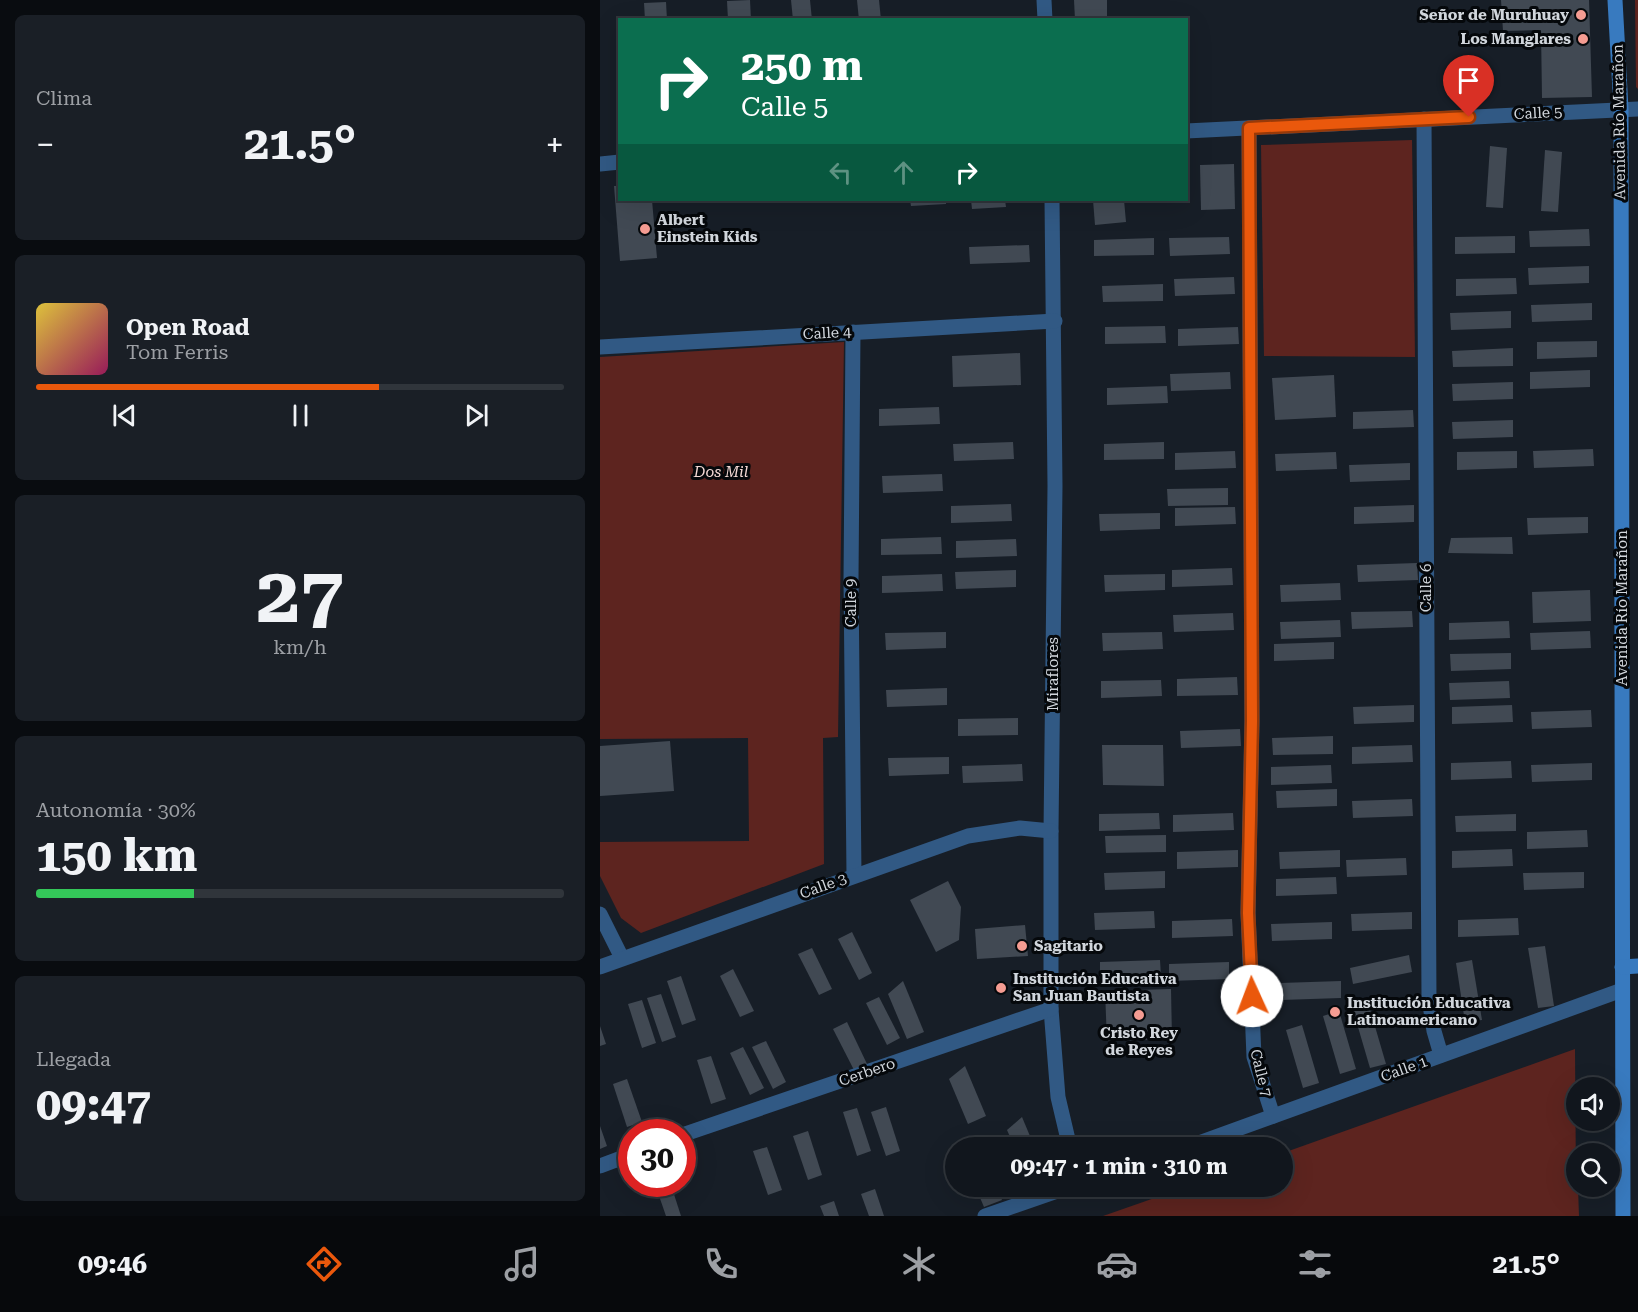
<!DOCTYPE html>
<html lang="es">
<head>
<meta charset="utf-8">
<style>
	:root { --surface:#11161d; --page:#1a1f26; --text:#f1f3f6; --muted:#9c9fa4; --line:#30353b; --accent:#ea580c }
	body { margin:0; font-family:"Roboto Serif",serif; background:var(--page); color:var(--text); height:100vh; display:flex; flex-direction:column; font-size:22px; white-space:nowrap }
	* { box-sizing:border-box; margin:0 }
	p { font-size:20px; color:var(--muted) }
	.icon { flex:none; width:33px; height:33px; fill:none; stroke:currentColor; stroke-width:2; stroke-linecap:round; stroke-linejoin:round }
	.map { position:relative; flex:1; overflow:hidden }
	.drawer { display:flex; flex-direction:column; gap:15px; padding:15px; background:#090c10; width:600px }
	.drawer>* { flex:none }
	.guide { position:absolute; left:18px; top:18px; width:570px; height:183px; border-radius:0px; box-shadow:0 6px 24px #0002,0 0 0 2px var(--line); background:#0b6e4f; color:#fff; overflow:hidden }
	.tools { position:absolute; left:966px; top:1077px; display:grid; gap:12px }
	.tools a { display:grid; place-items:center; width:54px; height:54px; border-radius:50%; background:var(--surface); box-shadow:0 6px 24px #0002,0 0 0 2px var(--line); font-size:30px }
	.speed { position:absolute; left:18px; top:1119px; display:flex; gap:12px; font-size:30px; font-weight:700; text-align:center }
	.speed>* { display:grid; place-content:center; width:78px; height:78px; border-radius:50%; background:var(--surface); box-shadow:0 6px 24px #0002,0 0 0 2px var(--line); line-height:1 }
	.speed .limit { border:9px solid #d22; background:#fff; color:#111 }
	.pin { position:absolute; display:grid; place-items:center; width:51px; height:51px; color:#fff; margin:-62px -26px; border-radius:50% 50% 50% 0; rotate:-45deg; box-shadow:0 0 6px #0007 }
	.pin .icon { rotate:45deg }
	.me { position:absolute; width:66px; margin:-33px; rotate:358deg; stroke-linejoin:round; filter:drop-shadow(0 0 4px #0008) }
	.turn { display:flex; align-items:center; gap:21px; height:126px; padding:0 24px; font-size:27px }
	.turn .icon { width:78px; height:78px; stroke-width:2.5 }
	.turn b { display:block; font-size:42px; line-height:51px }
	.lanes { display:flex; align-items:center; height:57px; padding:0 24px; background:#0003; justify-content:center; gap:30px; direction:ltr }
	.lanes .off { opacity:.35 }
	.big { font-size:45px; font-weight:700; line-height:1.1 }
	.drawer .tile { flex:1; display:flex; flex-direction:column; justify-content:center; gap:9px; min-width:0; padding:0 21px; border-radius:9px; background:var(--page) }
	.drawer .dial { align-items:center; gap:0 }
	.dial b { font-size:78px; line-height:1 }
	.song { display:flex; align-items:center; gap:18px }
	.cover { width:72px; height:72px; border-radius:9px; background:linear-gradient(135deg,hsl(50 70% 55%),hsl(330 70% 35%)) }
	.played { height:6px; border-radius:3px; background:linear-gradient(90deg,var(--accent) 65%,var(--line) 65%) }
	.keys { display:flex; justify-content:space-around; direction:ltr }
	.heat { display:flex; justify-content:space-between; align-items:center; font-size:33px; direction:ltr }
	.charge { height:9px; border-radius:4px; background:linear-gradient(90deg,#34c759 30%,var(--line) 0) }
	.trip { position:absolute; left:345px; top:1137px; width:348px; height:60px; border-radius:30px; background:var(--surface); box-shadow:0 6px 24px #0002,0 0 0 2px var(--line); font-weight:700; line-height:60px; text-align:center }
	.menu { display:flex; height:96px; justify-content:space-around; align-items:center; background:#07090c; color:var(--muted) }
	.menu .icon { width:42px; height:42px }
	.menu .active { color:var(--accent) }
	.menu b { font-size:27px; color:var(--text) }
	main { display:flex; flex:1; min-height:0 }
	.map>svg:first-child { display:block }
</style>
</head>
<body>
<main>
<section class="drawer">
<div class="tile"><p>Clima</p>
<div class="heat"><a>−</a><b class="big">21.5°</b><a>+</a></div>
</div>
<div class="tile">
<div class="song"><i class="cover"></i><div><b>Open Road</b><p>Tom Ferris</p></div></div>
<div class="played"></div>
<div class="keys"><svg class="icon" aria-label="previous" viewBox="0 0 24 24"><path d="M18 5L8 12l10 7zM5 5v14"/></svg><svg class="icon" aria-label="pause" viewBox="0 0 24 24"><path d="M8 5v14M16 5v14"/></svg><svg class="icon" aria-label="next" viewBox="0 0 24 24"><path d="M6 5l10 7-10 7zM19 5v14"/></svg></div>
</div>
<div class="tile dial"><b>27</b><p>km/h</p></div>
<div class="tile"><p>Autonomía · 30%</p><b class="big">150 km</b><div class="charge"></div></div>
<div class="tile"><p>Llegada</p><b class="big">09:47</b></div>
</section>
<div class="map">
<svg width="1038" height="1216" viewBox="0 0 1038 1216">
	<rect width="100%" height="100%" fill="#171e27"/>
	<!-- green -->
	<g fill="#5d241f">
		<polygon points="1035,0 1038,0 1038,89 1036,87"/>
		<polygon points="812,140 815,357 664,356 661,145"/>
		<polygon points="244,342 238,737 223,738 224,864 41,933 21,918 0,876 0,842 149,841 148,738 0,739 0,357"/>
		<polygon points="975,1049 976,1186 978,1187 979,1216 503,1216 586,1187 682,1186 683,1153"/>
	</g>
	<!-- building -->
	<g fill="#414953">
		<polygon points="150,0 151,20 128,20 127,1"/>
		<polygon points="191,0 210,0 212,20 193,20"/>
		<polygon points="257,0 279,0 281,20 259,20"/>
		<polygon points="474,0 507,0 507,20 475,20"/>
		<polygon points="901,0 989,0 992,97 942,98 941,30 903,31"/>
		<polygon points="66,2 67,20 45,20 44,3"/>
		<polygon points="890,146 907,148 903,208 886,207"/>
		<polygon points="945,150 962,152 958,212 941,211"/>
		<polygon points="634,164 635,209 601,210 600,165"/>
		<polygon points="14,186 20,186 20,200 52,200 57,258 20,261"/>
		<polygon points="310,200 346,200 346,204 311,206"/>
		<polygon points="371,200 405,200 406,207 372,209"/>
		<polygon points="493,200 524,200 526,222 495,225"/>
		<polygon points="989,229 990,246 930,247 929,231"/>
		<polygon points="915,236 915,253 855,254 855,237"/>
		<polygon points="629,237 630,254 570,256 569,238"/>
		<polygon points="554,238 554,255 494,256 494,240"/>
		<polygon points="429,245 430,262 370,264 369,247"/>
		<polygon points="989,266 989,283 929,285 928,268"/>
		<polygon points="634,277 635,294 575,296 574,279"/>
		<polygon points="916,278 917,294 856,296 856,279"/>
		<polygon points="563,284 563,301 503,302 502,286"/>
		<polygon points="992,303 992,320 932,322 931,305"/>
		<polygon points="911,311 911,328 851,330 850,313"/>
		<polygon points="565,326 566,343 505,344 505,327"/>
		<polygon points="638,327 639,344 578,346 578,329"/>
		<polygon points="997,341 997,357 937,359 937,342"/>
		<polygon points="913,348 913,366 853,367 852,351"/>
		<polygon points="420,353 421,385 353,387 352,356"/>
		<polygon points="990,370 990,387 930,389 930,372"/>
		<polygon points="630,372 631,389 571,391 570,374"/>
		<polygon points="734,375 736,417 675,420 672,378"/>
		<polygon points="913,382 913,399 853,401 852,384"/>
		<polygon points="567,386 568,403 507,405 507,388"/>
		<polygon points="339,407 340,424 279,426 279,409"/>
		<polygon points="813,410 814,427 753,429 753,412"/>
		<polygon points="913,420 913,437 853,439 852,422"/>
		<polygon points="413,442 414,459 354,461 353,444"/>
		<polygon points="564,442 564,459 504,460 504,444"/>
		<polygon points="993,449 994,466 934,468 933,451"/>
		<polygon points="635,451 636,468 575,470 575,453"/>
		<polygon points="917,451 917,468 857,470 857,452"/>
		<polygon points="736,452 737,469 676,471 675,454"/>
		<polygon points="810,463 810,480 750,482 749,465"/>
		<polygon points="342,474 343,491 283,493 282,476"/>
		<polygon points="628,488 628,505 568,506 567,489"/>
		<polygon points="411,504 412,521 351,523 351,506"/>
		<polygon points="814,505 814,522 754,524 754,507"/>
		<polygon points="635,507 636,524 575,526 575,508"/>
		<polygon points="560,513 560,529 500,531 499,514"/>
		<polygon points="988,517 988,533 928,535 927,518"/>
		<polygon points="341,537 342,554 281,555 281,539"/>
		<polygon points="912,537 913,554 848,553 851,538"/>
		<polygon points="416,539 417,556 356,558 356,541"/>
		<polygon points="817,563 818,580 758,582 757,565"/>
		<polygon points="632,568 633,585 572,587 572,570"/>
		<polygon points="416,570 416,587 356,589 355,572"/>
		<polygon points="342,574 343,591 282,593 282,576"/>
		<polygon points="565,574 565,590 505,592 504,575"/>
		<polygon points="740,583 741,600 681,602 680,585"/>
		<polygon points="990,590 991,621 933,623 932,592"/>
		<polygon points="812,611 813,627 752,629 751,612"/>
		<polygon points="633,613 634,630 574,632 573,615"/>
		<polygon points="740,620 741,637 681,639 680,622"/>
		<polygon points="909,621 910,638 849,640 849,623"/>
		<polygon points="990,631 991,648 931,650 930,633"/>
		<polygon points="346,632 346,648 286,650 285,633"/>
		<polygon points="562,632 563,649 503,651 502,633"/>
		<polygon points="734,642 734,659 674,661 674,644"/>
		<polygon points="911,653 911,669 851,671 850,654"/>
		<polygon points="637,677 638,695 577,696 577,679"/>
		<polygon points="561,680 562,696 501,698 501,681"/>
		<polygon points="909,681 910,698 850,700 849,683"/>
		<polygon points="347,688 347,705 287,707 286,690"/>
		<polygon points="814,705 814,722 754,724 753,707"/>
		<polygon points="912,705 913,722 852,724 852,707"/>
		<polygon points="991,710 992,727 932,729 931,712"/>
		<polygon points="418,718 418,735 358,736 358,719"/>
		<polygon points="640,729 641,746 581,748 580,731"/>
		<polygon points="733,736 733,754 673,755 672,738"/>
		<polygon points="70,741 74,791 0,796 0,746"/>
		<polygon points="502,745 563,745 564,786 503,785"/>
		<polygon points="812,745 813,762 752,764 752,747"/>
		<polygon points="349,757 349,774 289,776 288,758"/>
		<polygon points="911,761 912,778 851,780 851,763"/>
		<polygon points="992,763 992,780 932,782 931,765"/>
		<polygon points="422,764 423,781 363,783 362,766"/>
		<polygon points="731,765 732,783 671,785 671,767"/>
		<polygon points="737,789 737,806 677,808 676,791"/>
		<polygon points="812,799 813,816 753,818 752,801"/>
		<polygon points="559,813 560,829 499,831 499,814"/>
		<polygon points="633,813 634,830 573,832 573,815"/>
		<polygon points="916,814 916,831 856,832 855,816"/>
		<polygon points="987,830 988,847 927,849 927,832"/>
		<polygon points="566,835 566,852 506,853 505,836"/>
		<polygon points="912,849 913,866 852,868 852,851"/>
		<polygon points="638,850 638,867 577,869 577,852"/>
		<polygon points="740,850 740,867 680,869 679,852"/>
		<polygon points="806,858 807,875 747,877 746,860"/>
		<polygon points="565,871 565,888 505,890 504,873"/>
		<polygon points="984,872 984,888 924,890 923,873"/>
		<polygon points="736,877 737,894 676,896 676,879"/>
		<polygon points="348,881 361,907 359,940 336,952 310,900"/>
		<polygon points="554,911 555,928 495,930 494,913"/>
		<polygon points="812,912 812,929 752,931 751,914"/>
		<polygon points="918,918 919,935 858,937 858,920"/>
		<polygon points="632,919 633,936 572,938 572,921"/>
		<polygon points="732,922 732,939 672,941 671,924"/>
		<polygon points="425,925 428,956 377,959 375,929"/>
		<polygon points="252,932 272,973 259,980 238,939"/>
		<polygon points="945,946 954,1006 938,1008 928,948"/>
		<polygon points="212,948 232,989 219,995 198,954"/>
		<polygon points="809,955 812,972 753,984 750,968"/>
		<polygon points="560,960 561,977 500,979 500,962"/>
		<polygon points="872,960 882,1020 865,1022 856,963"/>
		<polygon points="629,962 629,979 569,981 569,964"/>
		<polygon points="133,969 154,1011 140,1017 120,976"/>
		<polygon points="81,976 96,1020 82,1025 67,981"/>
		<polygon points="303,981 324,1032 307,1039 288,994"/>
		<polygon points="741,981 741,998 681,1000 680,983"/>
		<polygon points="571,989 572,1039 507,1041 505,991"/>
		<polygon points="61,994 76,1037 62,1042 47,998"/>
		<polygon points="279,997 300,1038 287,1045 266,1003"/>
		<polygon points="42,1000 56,1043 42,1048 28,1004"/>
		<polygon points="769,1006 786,1064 770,1068 753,1010"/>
		<polygon points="739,1011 756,1069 740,1074 723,1016"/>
		<polygon points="247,1022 267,1064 254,1070 233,1029"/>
		<polygon points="702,1025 719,1083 703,1088 686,1030"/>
		<polygon points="0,1026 6,1044 0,1046"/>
		<polygon points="166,1041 186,1082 173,1089 152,1047"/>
		<polygon points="143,1047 164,1088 150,1095 130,1053"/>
		<polygon points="111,1056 126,1099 111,1104 97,1060"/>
		<polygon points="365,1066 386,1116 368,1124 349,1079"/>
		<polygon points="27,1079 42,1122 27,1127 13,1084"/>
		<polygon points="286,1107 300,1151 286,1156 271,1112"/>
		<polygon points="257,1108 271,1151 257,1156 243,1112"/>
		<polygon points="422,1117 435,1148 415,1148 407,1130"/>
		<polygon points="0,1126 7,1146 0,1149"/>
		<polygon points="208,1131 222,1175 208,1180 193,1136"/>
		<polygon points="167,1147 182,1190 168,1195 153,1151"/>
		<polygon points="71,1185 81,1216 66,1216 57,1190"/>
		<polygon points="375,1186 396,1186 402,1200 384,1207"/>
		<polygon points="275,1189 284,1216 269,1216 261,1194"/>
		<polygon points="234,1201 239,1216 224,1216 220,1206"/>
	</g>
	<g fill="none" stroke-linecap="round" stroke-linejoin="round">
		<!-- street -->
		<g stroke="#315984" stroke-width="15">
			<polyline points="444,0 445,20"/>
			<polyline points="824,119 829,998 834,1031 841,1055"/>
			<polyline points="649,128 652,721 648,913 654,1057 673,1116"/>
			<polyline points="586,131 1038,109"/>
			<polyline points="0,164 20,162"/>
			<polyline points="452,200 455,486 451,831 451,1009 458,1097 470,1148"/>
			<polyline points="253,332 251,580 254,875"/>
			<polyline points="0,347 455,321"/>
			<polyline points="0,914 22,958"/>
			<polyline points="0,967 368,836 420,828 451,831"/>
			<polyline points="82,1135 451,1009"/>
			<polyline points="585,1148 1022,990"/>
			<polyline points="0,1166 32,1154"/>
			<polyline points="385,1216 472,1186"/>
		</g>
		<!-- secondary -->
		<g stroke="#387abf" stroke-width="15">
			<polyline points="1015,0 1021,109 1023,1216"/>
			<polyline points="1022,967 1038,966"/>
		</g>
	</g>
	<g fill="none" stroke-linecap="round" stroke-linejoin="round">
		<defs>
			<polyline id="route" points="652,996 648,913 652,721 649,128 869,117"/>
		</defs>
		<!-- route casing -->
		<use href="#route" stroke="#983908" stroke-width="15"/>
		<!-- route -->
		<use href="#route" stroke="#ea580c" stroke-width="10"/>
	</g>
	<!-- markers -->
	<g fill="#f59c92" stroke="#05080b" stroke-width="2">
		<circle cx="981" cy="15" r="6"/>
		<circle cx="983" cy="39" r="6"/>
		<circle cx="45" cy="229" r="6"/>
		<circle cx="422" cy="946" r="6"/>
		<circle cx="401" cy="988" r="6"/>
		<circle cx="735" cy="1012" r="6"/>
		<circle cx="539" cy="1015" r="6"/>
	</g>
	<g text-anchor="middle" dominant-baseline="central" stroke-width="6" stroke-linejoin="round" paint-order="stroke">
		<!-- poi labels -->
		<g font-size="15" font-weight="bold" fill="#d1d6dc" stroke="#05080b" text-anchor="start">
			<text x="969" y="15" text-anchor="end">Señor de Muruhuay</text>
			<text x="971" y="39" text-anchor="end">Los Manglares</text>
			<text x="57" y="220">Albert<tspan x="57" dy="17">Einstein Kids</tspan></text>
			<text x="434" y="946">Sagitario</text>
			<text x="413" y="979">Institución Educativa<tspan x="413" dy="17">San Juan Bautista</tspan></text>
			<text x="747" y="1003">Institución Educativa<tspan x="747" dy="17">Latinoamericano</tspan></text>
			<text x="539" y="1033" text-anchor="middle">Cristo Rey<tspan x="539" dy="17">de Reyes</tspan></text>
		</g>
		<!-- street labels -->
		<g font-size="15" fill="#d1d6dc" stroke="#05080b">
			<text transform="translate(938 113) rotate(-3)">Calle 5</text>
			<text transform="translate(1019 122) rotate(-91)">Avenida Río Marañon</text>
			<text transform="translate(227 333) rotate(-3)">Calle 4</text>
			<text transform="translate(826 588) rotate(-90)">Calle 6</text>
			<text transform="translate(251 603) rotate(-90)">Calle 9</text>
			<text transform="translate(1022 608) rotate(-90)">Avenida Río Marañon</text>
			<text transform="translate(453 674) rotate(-90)">Miraflores</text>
			<text transform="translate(223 886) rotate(-20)">Calle 3</text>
			<text transform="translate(804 1069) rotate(-20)">Calle 1</text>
			<text transform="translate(267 1072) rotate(-19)">Cerbero</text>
			<text transform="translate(661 1073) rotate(76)">Calle 7</text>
		</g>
		<!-- park labels -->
		<g font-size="15" font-style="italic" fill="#f6dad6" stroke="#05080b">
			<text x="121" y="472">Dos Mil</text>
		</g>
	</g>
</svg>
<div class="tools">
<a><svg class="icon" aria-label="sound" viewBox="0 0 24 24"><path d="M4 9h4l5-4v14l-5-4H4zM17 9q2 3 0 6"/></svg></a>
<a><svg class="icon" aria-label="search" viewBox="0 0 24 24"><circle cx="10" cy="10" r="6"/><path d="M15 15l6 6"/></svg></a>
</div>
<div class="speed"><div class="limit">30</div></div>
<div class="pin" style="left:869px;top:117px;background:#d93025"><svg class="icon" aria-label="arrive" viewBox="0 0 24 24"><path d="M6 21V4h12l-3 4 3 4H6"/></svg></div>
<svg class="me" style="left:652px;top:996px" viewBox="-20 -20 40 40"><circle r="19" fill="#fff"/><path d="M0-13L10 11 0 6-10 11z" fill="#ea580c"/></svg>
<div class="trip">09:47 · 1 min · 310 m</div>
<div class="guide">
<div class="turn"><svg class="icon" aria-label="right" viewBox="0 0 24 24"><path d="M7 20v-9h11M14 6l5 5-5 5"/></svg><div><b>250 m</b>Calle 5</div></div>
<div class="lanes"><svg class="icon off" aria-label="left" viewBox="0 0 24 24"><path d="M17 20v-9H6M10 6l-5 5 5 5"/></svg><svg class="icon off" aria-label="ahead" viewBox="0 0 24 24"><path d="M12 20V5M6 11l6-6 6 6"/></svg><svg class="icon" aria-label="right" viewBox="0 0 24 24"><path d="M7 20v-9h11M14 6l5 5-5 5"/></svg></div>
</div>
</div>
</main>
<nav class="menu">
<b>09:46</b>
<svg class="icon active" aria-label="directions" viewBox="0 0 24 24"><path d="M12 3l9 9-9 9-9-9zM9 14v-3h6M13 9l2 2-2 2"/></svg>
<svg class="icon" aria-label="music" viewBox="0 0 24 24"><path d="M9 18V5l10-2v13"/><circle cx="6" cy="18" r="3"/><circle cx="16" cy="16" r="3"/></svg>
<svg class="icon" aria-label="phone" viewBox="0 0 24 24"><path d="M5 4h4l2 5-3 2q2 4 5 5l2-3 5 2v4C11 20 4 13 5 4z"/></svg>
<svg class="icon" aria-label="climate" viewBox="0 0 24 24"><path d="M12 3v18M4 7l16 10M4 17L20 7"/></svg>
<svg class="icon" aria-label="car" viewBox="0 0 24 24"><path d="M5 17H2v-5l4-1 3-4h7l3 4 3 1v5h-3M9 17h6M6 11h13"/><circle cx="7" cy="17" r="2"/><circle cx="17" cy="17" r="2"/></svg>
<svg class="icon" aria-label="filters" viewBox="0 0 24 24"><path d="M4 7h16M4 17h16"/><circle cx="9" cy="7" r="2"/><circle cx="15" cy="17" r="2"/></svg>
<b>21.5°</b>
</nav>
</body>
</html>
